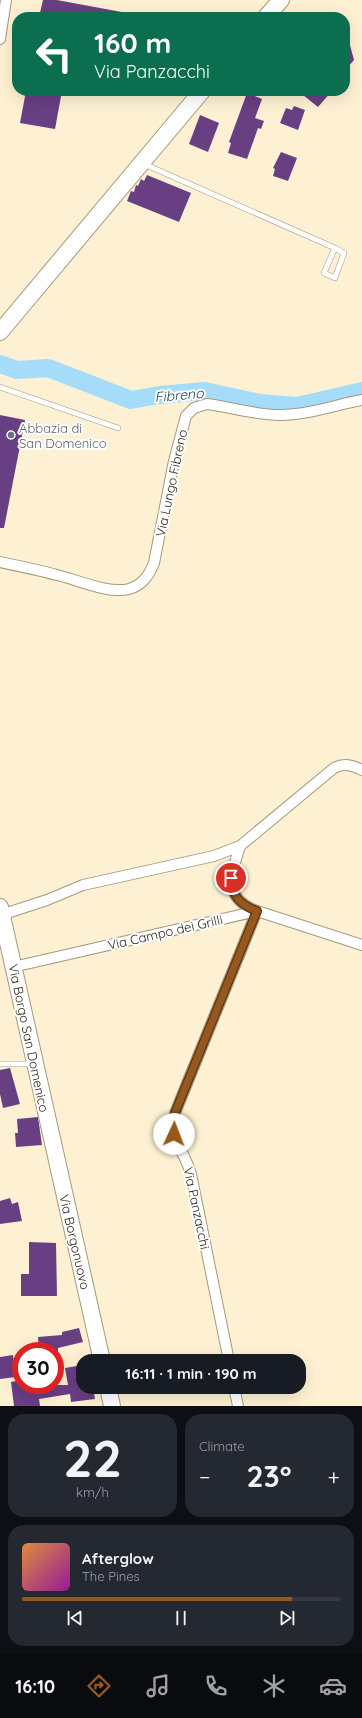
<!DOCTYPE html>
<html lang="en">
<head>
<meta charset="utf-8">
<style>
	:root { --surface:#171b24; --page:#242831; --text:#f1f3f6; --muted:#9ea1a6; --line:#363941; --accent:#97581e }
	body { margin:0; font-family:Quicksand,sans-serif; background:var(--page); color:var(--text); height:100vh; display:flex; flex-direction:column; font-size:15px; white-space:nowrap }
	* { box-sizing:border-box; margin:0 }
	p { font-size:13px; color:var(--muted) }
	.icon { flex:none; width:22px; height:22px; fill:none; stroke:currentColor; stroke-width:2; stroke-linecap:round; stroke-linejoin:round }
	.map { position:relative; height:1406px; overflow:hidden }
	.details { display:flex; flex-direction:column; gap:8px; padding:8px; background:#0d0f14; flex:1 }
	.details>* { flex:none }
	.hud { position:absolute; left:12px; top:12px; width:338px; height:84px; border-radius:16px; box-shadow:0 4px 16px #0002; background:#0b6e4f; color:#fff; overflow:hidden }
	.speed { position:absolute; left:12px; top:1342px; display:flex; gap:8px; font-size:20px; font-weight:700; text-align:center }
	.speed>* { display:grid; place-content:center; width:52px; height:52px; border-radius:50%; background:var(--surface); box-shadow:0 4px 16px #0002; line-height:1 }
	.speed .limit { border:6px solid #d22; background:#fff; color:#111 }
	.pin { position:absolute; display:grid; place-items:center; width:34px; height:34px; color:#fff; margin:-17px; border:2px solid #fff; border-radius:50%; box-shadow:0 1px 4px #0007 }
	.me { position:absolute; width:44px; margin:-22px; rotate:2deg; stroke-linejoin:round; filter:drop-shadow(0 0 3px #0008) }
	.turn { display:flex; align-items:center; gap:14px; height:84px; padding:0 16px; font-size:18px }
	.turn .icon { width:52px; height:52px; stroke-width:2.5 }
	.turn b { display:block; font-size:28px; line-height:34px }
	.big { font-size:30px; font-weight:700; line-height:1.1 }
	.details .card { flex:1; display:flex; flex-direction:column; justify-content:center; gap:6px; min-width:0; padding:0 14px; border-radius:16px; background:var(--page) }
	.details .dial { align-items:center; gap:0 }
	.dial b { font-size:52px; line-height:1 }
	.song { display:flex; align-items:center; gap:12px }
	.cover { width:48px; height:48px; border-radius:6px; background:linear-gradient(135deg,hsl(30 70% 55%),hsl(300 70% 35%)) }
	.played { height:4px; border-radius:2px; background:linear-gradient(90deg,var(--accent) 85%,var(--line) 85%) }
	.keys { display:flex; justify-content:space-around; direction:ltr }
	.heat { display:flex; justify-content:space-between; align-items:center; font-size:22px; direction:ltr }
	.details .tiles { flex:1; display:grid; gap:8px; grid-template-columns:1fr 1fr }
	.card:last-child { grid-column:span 2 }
	.trip { position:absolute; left:76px; top:1354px; width:230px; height:40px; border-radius:16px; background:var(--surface); box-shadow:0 4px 16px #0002; font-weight:700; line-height:40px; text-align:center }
	.tabs { display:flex; height:64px; justify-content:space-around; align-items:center; background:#090b0e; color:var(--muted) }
	.tabs .icon { width:28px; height:28px }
	.tabs .active { color:var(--accent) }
	.tabs b { font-size:18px; color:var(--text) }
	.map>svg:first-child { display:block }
</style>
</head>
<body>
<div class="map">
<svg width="362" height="1406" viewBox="0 0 362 1406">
	<rect width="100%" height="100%" fill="#fef1d3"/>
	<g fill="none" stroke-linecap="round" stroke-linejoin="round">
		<!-- river -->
		<polyline stroke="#a5dcfa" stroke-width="18" points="0,364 17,370 48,368 131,400 159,395 205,391 260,403 297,406 362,391"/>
	</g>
	<!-- building -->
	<g fill="#693f84">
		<polygon points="43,0 57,0 127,13 127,17 39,17"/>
		<polygon points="345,38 348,38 354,60 345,70"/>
		<polygon points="26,91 62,91 55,129 20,123"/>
		<polygon points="298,91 332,91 318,107"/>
		<polygon points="247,93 262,99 255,118 264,121 261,129 258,128 247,159 228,153 231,143 229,142"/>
		<polygon points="294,106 305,110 298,130 280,123 286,108 292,110"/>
		<polygon points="200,115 219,123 208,152 189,144"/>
		<polygon points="281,152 297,158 288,181 273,176 275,169 273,168"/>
		<polygon points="147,175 191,193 179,222 127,201 131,191 134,192 136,185 138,186 141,179 144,181"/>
		<polygon points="0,415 25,420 4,528 0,528"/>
		<polygon points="10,1068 20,1104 3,1108 0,1094 0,1070"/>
		<polygon points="38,1117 42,1145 16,1147 15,1133 18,1133 17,1119"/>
		<polygon points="10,1198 12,1204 18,1202 22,1221 0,1224 0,1201"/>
		<polygon points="29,1242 56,1243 57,1296 21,1296 21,1274 29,1274"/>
		<polygon points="79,1328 83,1342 58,1348 58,1351 39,1350 38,1337 62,1335 62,1332"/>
		<polygon points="13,1355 16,1377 0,1379 0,1357"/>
		<polygon points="83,1365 83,1387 93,1387 95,1399 71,1402 70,1394 39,1399 40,1406 14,1406 11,1382 21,1380 21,1385 68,1385 65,1368"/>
	</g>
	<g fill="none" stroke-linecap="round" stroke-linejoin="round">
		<defs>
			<g id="service">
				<polyline points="144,164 335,248 344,253 335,278 324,273 335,248"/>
				<polyline points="0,387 118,428"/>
				<polyline points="0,1064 34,1064"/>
			</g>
			<g id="minor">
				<polyline points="0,39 6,0"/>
				<path d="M0 562C19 566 38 570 57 575 78 580 108 594 129 589 143 585 149 575 154 563L174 461 186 416 194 408 207 404C231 407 255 415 280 415 308 415 335 405 362 400"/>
				<path d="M1 915 47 900 83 885 214 856 240 846 334 768C345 763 352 765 362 770"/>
				<polyline points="13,967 257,911 362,945"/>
				<path d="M229 1361 191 1174C185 1152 167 1134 175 1113L257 911C222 898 231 875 240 846"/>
				<polyline points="234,1387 238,1406"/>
			</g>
			<g id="primary">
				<polyline points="266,17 281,0"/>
				<polyline points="0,332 202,91"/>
				<polyline points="0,907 102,1361"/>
				<polyline points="108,1387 112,1406"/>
			</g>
		</defs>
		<!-- service casing -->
		<use href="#service" stroke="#a5997d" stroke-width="6"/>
		<!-- minor casing -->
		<use href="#minor" stroke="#a5997d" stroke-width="12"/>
		<!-- primary casing -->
		<use href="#primary" stroke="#a5997d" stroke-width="18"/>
		<!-- service -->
		<use href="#service" stroke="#fff" stroke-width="5"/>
		<!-- minor -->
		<use href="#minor" stroke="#fff" stroke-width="10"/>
		<!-- primary -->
		<use href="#primary" stroke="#fff" stroke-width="16"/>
	</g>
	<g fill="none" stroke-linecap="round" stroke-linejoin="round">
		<defs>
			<path id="route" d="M174 1134 172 1126 175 1113 257 911C241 905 231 896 231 878"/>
		</defs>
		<!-- route casing -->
		<use href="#route" stroke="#623914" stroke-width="10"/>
		<!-- route -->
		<use href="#route" stroke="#97581e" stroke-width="7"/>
	</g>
	<!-- markers -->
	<circle fill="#6b7280" stroke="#fff" stroke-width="1.5" cx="11" cy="435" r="4"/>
	<g text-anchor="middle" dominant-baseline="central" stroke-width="4" stroke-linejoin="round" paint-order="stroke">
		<!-- worship labels -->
		<g font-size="13" fill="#5b616d" stroke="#fff" text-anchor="start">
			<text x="19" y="428">Abbazia di<tspan x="19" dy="15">San Domenico</tspan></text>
		</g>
		<!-- street labels -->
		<g font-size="13" fill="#2b261b" stroke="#fff">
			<text transform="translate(171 483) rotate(-78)">Via Lungo Fibreno</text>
			<text transform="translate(165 932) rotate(-13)">Via Campo dei Grilli</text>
			<text transform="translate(29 1038) rotate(78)">Via Borgo San Domenico</text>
			<text transform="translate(197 1208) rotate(78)">Via Panzacchi</text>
			<text transform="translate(75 1242) rotate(77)">Via Borgonuovo</text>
		</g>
		<!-- water labels -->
		<g font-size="14" font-style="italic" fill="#123d52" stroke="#fff">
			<text transform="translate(179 395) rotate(-5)">Fibreno</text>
		</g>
	</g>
</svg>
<div class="speed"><div class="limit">30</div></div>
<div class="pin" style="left:231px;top:878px;background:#d93025"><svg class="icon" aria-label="arrive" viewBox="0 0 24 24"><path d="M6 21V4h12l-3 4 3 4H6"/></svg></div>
<svg class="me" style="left:174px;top:1134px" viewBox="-20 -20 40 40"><circle r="19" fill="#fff"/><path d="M0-13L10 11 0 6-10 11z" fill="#97581e"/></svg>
<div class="trip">16:11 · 1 min · 190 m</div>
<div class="hud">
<div class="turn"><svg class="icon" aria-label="left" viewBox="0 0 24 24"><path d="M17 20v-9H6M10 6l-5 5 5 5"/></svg><div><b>160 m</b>Via Panzacchi</div></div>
</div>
</div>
<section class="details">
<div class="tiles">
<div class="card dial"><b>22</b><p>km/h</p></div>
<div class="card"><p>Climate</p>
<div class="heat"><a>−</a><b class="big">23°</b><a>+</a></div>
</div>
<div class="card">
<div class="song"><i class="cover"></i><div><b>Afterglow</b><p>The Pines</p></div></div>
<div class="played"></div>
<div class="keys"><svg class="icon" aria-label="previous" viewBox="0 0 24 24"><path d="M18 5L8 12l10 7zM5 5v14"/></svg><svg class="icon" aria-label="pause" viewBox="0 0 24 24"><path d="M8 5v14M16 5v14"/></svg><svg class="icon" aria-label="next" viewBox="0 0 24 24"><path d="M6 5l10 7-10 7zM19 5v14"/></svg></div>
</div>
</div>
</section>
<nav class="tabs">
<b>16:10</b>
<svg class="icon active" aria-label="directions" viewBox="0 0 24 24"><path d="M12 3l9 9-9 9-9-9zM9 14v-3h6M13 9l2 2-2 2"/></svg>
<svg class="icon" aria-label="music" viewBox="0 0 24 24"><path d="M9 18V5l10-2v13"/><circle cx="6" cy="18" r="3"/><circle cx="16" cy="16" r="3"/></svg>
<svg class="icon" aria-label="phone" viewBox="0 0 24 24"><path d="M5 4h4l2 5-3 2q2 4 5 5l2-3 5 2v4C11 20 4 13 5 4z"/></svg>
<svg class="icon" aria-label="climate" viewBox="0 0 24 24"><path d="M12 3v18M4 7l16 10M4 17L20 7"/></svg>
<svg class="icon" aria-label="car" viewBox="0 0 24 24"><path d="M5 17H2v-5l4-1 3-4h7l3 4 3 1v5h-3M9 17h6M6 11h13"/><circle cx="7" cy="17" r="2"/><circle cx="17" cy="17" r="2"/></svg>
</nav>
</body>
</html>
